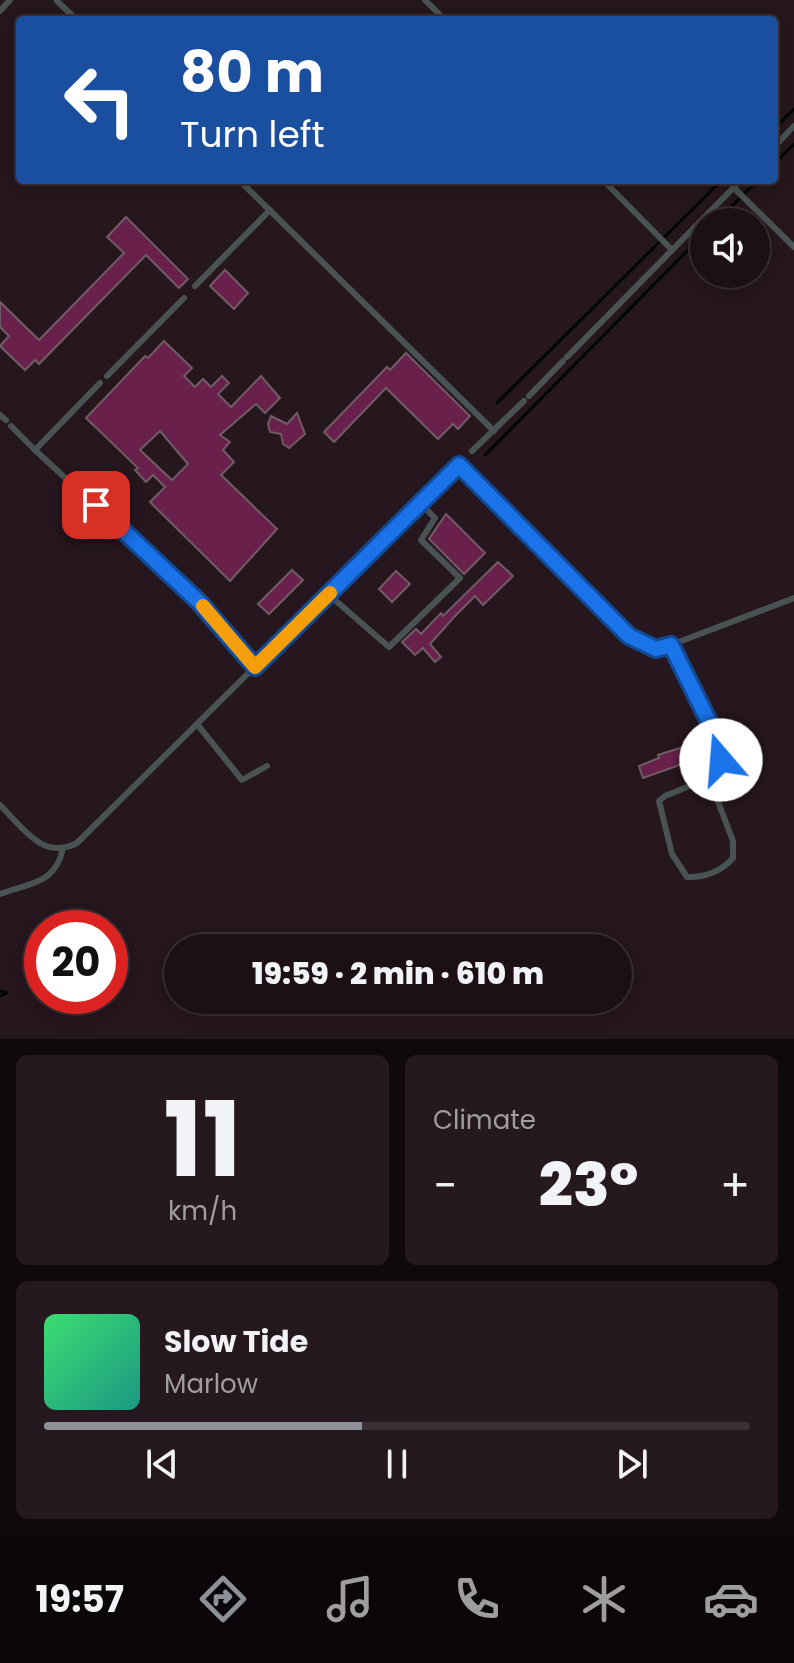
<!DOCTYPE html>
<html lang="en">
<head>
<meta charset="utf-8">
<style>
	:root { --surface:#1c1016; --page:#25191f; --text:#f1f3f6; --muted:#a09da1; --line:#3a3035; --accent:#8c9099 }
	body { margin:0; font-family:Poppins,sans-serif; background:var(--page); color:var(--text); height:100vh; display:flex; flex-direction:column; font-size:30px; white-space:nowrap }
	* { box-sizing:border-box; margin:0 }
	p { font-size:26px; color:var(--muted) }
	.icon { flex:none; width:44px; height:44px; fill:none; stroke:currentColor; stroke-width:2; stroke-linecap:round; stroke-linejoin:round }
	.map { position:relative; height:1039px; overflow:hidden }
	.details { display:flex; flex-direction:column; gap:16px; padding:16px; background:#0f090c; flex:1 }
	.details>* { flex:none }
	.guide { position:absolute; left:16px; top:16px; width:762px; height:168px; border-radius:8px; box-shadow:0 4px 20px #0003,0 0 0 2px var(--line); background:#1a4fa0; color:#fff; overflow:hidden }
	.fabs { position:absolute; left:690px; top:208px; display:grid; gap:16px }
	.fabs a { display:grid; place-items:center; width:80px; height:80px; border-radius:50%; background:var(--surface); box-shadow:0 4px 20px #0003,0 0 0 2px var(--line); font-size:40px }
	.speed { position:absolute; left:24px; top:910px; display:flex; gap:16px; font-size:40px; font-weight:700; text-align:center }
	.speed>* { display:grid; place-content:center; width:104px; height:104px; border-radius:50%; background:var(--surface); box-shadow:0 4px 20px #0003,0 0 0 2px var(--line); line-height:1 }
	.speed .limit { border:12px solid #d22; background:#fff; color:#111 }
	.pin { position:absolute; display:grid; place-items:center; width:68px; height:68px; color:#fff; margin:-34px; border-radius:16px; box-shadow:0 4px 12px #0006 }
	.me { position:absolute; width:88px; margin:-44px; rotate:342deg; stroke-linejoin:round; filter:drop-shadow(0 0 6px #0008) }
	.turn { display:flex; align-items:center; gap:28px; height:168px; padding:0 32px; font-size:36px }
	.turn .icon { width:104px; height:104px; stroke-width:2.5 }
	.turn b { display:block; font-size:56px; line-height:68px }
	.big { font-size:60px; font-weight:800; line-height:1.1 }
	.details .card { flex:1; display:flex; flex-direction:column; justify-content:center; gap:12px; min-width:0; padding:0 28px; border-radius:12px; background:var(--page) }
	.details .dial { align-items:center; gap:0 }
	.dial b { font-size:104px; line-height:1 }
	.song { display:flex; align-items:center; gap:24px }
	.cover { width:96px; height:96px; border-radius:12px; background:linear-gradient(135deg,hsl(140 70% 55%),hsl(170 70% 35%)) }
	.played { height:8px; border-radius:4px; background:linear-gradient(90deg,var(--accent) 45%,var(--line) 45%) }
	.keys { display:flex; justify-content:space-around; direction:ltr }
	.heat { display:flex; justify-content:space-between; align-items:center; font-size:44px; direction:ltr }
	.details .tiles { flex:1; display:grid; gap:16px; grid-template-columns:1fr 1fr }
	.card:last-child { grid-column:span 2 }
	.trip { position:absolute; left:164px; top:934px; width:468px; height:80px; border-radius:40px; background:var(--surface); box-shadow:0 4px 20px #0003,0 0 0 2px var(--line); font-weight:800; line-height:80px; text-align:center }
	.dock { display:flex; height:128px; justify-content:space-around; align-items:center; background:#0b0609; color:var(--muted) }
	.dock .icon { width:56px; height:56px }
	.dock .selected { color:var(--accent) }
	.dock b { font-size:36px; color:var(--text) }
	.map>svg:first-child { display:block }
</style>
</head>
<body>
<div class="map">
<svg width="794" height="1039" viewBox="0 0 794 1039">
	<rect width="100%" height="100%" fill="#26161e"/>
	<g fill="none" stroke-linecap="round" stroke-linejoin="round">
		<!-- stream -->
		<g stroke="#000707" stroke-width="3">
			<polyline points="774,129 794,109"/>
			<polyline points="774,164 794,144"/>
			<polyline points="716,222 758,180"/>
			<polyline points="497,403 722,180"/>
			<polyline points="485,455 704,234"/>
			<polyline points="0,991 7,993 0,996"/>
		</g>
	</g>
	<!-- building -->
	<g fill="#69214b" stroke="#705c65" stroke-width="2" fill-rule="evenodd">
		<polygon points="126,217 188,279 179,288 146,255 39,364 35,360 25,370 0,346 9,336 0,327 0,302 39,340 124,253 107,237"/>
		<polygon points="225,270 248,293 234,309 210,286"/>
		<path d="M164 341 192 368 184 376 195 387 203 379 211 387 222 376 229 383 218 394 231 407 261 376 280 398 265 413 256 404 220 435 230 442 223 450 234 462 221 475 277 529 230 581 150 502 165 487 153 475 146 482 135 470 138 468 86 418 145 356 148 358ZM160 431 188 464 172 480 140 450Z"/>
		<polygon points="406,353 470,416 458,429 453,424 438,439 386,388 334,442 324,432 387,367 390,370"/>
		<polygon points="297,413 305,434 289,448 283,444 281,434 270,432 268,424 271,416 287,424"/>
		<polygon points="446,514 485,553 464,574 429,539"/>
		<polygon points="498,562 513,576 483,605 475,596 455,616 430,644 441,657 435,662 423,648 415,655 402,642 416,629 421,634 441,613 443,616"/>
		<polygon points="292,570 303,580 269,614 258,604"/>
		<polygon points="396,571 410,584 392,602 379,589"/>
		<polygon points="686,746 691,761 643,778 639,766 659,758 658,755"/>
	</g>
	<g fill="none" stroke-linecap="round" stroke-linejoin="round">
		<!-- lane -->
		<g stroke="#495353" stroke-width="6">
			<polyline points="425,0 445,20"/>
			<polyline points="57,1 77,20"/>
			<polyline points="0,11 10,0"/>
			<polyline points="774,147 794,126"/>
			<polyline points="239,180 494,431"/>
			<polyline points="603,180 672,250"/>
			<polyline points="734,188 794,247"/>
			<polyline points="195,286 270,210"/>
			<polyline points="567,357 741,180"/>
			<polyline points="107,376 184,298"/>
			<polyline points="529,396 563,361"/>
			<polyline points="0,415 6,420"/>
			<polyline points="11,426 35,450 100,383"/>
			<polyline points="35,450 199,602 255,667"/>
			<polyline points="472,451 524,401"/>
			<polyline points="459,465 629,636 656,649 671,645 794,598"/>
			<polyline points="328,594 389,647 460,578 421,540 435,518 420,503"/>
			<path d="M671 645C684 670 736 754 714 776L665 796 659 801 672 854 687 877C704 878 722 871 733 858V841L709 778"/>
			<polyline points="197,724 242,780 267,766"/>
			<path d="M0 805C22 827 43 861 77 843L460 463"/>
			<path d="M0 894C30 883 56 884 63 848"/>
		</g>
	</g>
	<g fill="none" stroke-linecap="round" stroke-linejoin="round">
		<defs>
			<polyline id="route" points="96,505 199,602 255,667 459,465 629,636 656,649 671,645 718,740 721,760"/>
		</defs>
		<!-- route casing -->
		<use href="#route" stroke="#114b97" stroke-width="20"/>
		<!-- route -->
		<use href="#route" stroke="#1a73e8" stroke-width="14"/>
		<!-- slow -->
		<polyline stroke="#f59e0b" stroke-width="14" points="203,606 255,667 330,593"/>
	</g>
</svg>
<div class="fabs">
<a><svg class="icon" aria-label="sound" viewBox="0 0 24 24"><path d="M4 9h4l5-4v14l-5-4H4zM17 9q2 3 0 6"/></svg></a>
</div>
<div class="speed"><div class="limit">20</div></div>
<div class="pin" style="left:96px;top:505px;background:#d93025"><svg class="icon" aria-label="arrive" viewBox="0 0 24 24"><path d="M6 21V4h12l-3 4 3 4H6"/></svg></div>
<svg class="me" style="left:721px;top:760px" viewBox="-20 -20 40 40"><circle r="19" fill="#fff"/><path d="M0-13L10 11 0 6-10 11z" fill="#1a73e8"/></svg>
<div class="trip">19:59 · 2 min · 610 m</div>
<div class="guide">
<div class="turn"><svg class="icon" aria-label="left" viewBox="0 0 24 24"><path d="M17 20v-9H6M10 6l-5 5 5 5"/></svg><div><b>80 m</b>Turn left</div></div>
</div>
</div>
<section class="details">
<div class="tiles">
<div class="card dial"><b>11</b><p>km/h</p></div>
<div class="card"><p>Climate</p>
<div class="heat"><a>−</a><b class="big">23°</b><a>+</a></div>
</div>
<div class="card">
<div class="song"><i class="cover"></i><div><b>Slow Tide</b><p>Marlow</p></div></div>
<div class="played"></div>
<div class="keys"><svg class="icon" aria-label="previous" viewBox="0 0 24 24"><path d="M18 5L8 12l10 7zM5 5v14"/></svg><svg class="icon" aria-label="pause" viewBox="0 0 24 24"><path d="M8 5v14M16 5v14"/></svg><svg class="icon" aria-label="next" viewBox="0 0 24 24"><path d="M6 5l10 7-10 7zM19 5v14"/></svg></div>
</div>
</div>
</section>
<nav class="dock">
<b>19:57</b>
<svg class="icon selected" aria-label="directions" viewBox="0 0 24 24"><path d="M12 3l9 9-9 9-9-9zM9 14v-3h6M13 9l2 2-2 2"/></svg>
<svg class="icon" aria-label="music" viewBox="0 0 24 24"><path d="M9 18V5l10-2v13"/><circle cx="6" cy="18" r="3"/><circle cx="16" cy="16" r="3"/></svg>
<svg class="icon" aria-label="phone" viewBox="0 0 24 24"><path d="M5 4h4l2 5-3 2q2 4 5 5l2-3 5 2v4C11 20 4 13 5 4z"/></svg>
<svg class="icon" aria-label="climate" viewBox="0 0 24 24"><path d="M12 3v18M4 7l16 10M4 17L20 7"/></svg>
<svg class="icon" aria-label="car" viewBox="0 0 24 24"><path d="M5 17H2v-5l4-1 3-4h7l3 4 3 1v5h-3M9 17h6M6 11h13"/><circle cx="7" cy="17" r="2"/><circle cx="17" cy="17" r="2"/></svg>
</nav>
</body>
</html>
